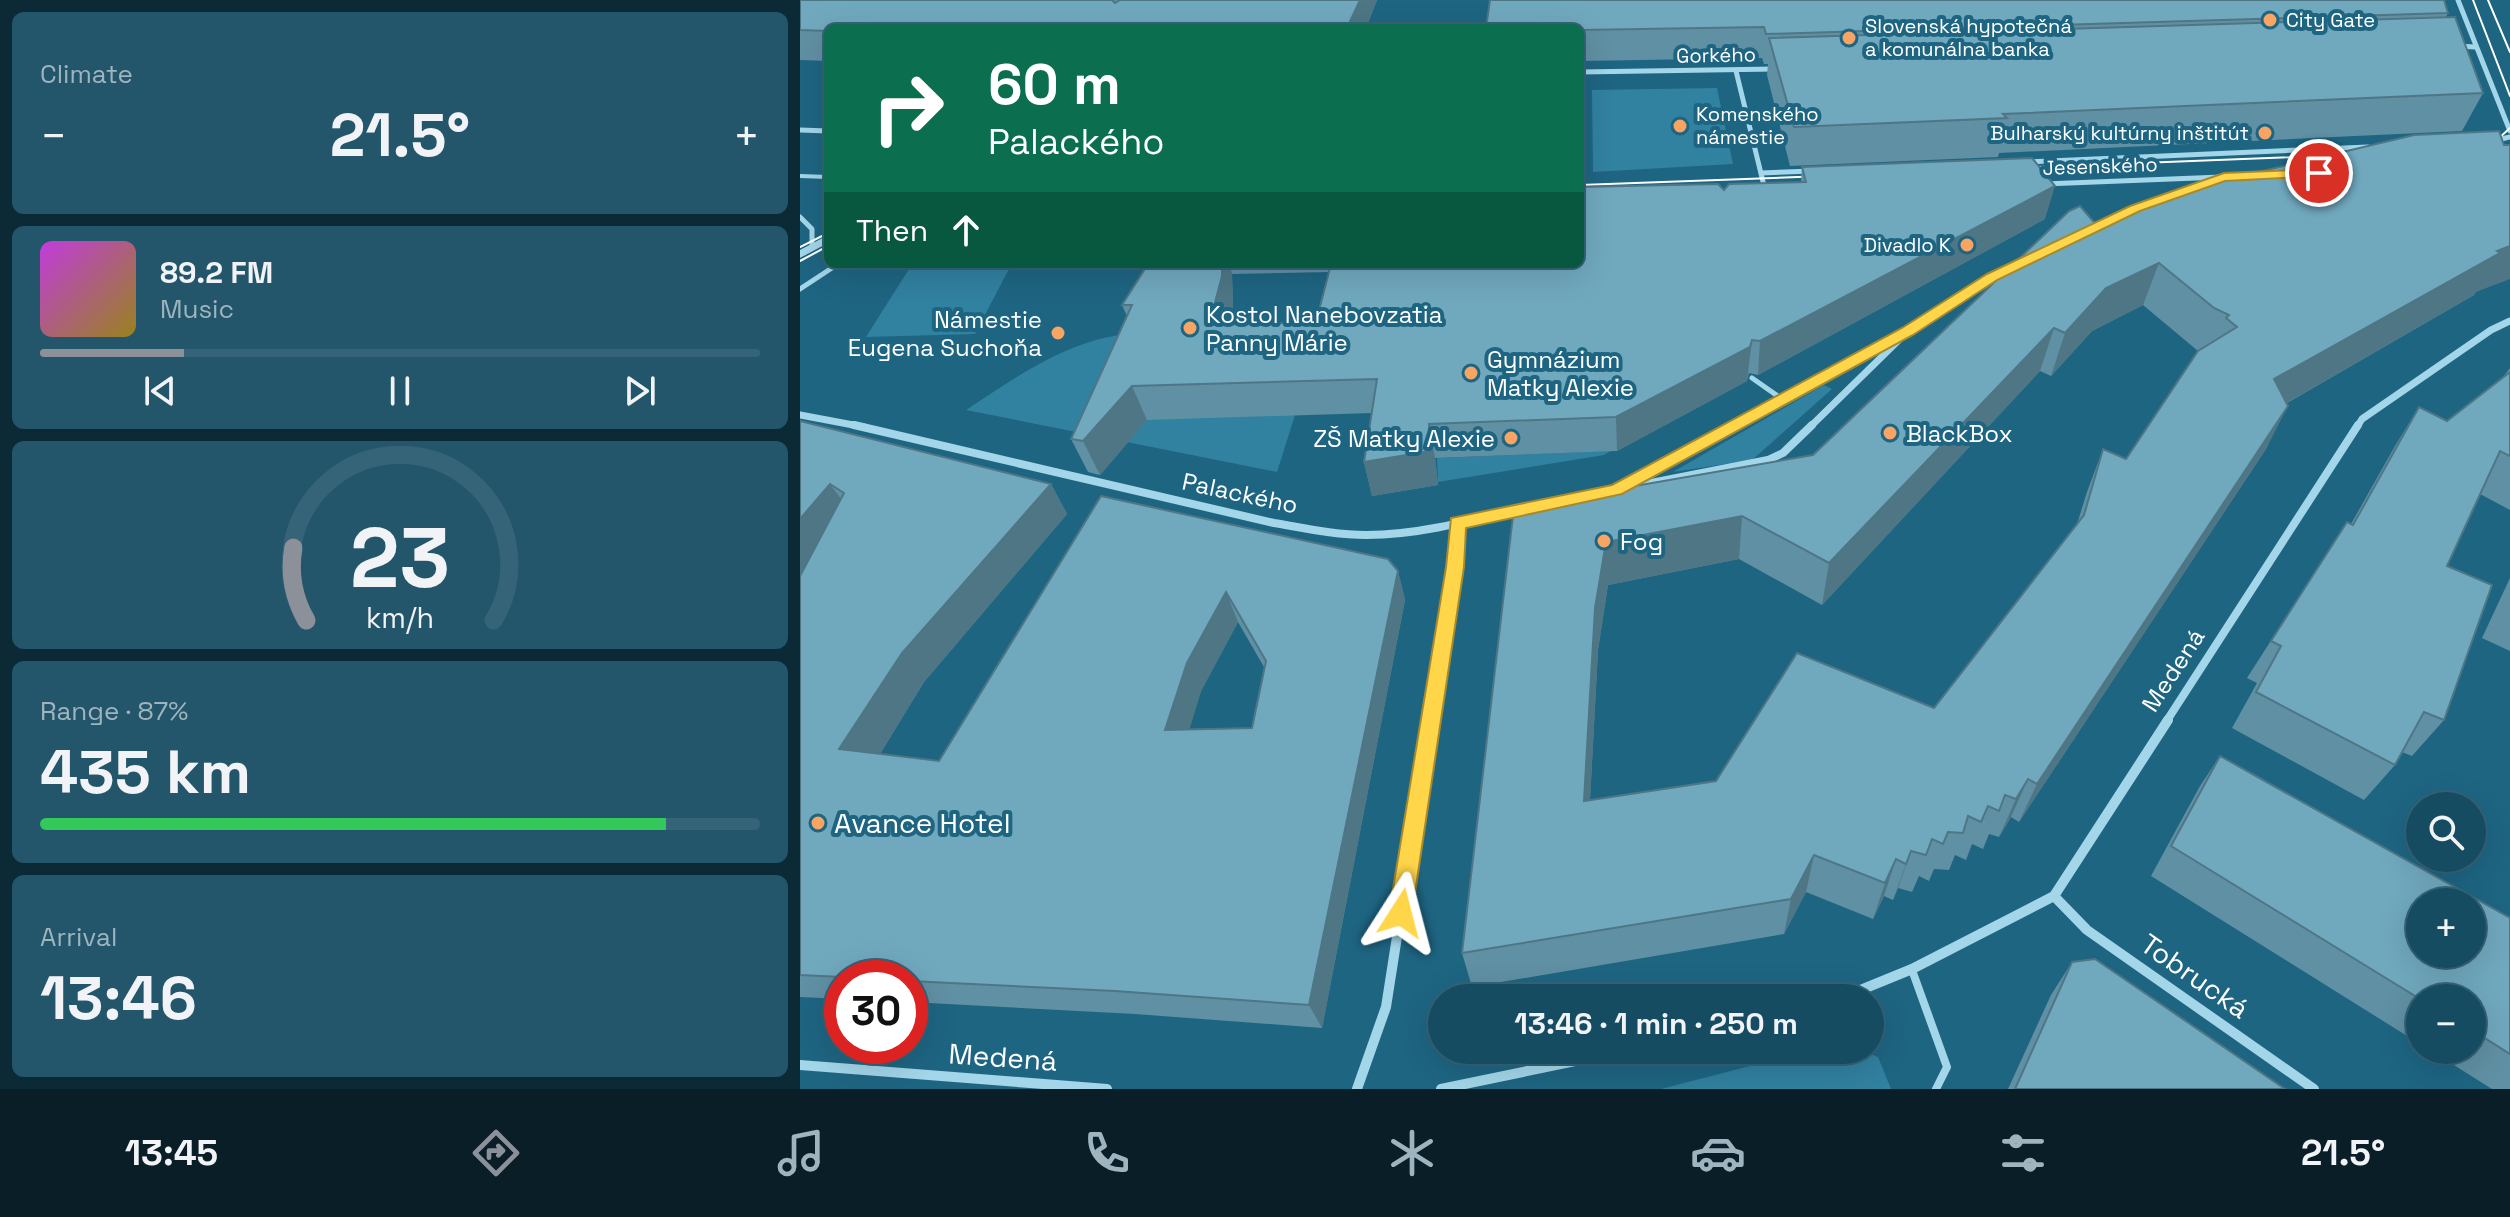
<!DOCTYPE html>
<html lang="en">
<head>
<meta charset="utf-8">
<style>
	:root { --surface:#164c62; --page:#23566b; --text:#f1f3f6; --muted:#9eb4be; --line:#356377; --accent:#8c9099 }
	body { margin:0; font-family:"Space Grotesk",sans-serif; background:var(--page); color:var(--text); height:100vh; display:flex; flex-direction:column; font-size:30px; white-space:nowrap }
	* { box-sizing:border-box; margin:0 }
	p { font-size:26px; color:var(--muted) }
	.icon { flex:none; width:44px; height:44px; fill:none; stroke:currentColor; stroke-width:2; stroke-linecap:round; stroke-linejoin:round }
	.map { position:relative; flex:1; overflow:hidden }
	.panel { display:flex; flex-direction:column; gap:12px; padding:12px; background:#0c2a36; width:800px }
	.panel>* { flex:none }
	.guide { position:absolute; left:24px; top:24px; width:760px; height:244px; border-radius:12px; box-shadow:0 8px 32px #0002,0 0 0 2px var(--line); background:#0b6e4f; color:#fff; overflow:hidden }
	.fabs { position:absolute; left:1606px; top:792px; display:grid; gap:16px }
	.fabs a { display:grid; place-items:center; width:80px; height:80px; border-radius:50%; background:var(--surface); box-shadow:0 8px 32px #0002,0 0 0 2px var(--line); font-size:40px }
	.speed { position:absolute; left:24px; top:960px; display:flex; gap:16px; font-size:40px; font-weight:700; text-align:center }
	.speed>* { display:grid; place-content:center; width:104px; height:104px; border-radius:50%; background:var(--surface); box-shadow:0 8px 32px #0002,0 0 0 2px var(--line); line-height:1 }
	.speed .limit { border:12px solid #d22; background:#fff; color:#111 }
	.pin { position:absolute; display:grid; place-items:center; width:68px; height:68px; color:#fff; margin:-34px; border:4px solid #fff; border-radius:50%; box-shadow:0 2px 8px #0007 }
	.me { position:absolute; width:88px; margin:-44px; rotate:9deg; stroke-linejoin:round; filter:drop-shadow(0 0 6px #0008) }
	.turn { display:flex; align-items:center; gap:28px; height:168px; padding:0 32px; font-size:36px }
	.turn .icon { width:104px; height:104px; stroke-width:2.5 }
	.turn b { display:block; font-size:56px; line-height:68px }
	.then { display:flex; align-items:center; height:76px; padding:0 32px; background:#0003; gap:16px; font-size:30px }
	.big { font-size:60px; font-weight:700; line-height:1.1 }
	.panel .tile { flex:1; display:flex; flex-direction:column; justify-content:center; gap:12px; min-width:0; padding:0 28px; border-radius:12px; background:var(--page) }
	.panel .dial { align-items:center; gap:0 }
	.dial svg { height:208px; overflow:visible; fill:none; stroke:var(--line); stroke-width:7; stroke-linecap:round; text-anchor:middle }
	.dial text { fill:var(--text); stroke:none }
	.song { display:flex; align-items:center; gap:24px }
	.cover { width:96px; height:96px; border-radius:12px; background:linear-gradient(135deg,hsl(290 70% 55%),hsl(50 70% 35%)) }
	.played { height:8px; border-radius:4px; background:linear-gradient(90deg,var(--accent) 20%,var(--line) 20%) }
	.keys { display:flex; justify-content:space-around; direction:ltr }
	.heat { display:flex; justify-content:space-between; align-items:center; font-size:44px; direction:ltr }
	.charge { height:12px; border-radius:6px; background:linear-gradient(90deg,#34c759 87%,var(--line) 0) }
	.trip { position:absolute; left:628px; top:984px; width:456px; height:80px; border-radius:40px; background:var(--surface); box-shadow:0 8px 32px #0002,0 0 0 2px var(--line); font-weight:700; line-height:80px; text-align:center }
	.tabs { display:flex; height:128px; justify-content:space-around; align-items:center; background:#091e27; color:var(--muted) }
	.tabs .icon { width:56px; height:56px }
	.tabs .selected { color:var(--accent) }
	.tabs b { font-size:36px; color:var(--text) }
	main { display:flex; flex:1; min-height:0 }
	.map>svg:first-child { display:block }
</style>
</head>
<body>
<main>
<section class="panel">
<div class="tile"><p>Climate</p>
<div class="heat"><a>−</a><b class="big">21.5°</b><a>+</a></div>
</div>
<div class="tile">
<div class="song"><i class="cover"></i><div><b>89.2 FM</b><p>Music</p></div></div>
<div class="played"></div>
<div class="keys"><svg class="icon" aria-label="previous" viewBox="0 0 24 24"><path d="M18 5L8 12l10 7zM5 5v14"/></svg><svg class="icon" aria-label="pause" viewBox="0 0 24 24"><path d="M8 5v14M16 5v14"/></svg><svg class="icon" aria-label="next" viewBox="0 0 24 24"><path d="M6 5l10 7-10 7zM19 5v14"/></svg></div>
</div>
<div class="tile dial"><svg viewBox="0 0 100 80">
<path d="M14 69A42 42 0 1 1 86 69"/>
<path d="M14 69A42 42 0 0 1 9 41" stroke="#8c9099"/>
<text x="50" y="56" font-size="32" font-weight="700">23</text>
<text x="50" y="72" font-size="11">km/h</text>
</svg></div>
<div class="tile"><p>Range · 87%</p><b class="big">435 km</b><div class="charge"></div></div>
<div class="tile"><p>Arrival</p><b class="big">13:46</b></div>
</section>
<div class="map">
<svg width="1710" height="1089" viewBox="0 0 1710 1089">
	<rect width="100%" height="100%" fill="#1e6582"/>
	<!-- green -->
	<g fill="#3181a0">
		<polygon points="917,88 933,164 793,172 792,90"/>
		<polygon points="210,267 175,334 66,337 109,269"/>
		<path d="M339 333 495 415 477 472 166 410C219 375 273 336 339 333Z"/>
		<polygon points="1024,385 1032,389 952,460 873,472"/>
		<polygon points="810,451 804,455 638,482 637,458"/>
		<polygon points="1012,1050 1060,1050 1078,1057 1091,1089 861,1089"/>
	</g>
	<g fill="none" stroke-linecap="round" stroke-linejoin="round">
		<!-- lane-far2 -->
		<polyline stroke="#a3d6e9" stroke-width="4" points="0,176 28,177"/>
		<!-- lane-far1 -->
		<g stroke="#a3d6e9" stroke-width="5">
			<polyline points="0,217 12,229 12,247"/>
			<polyline points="0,289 38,264"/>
			<polyline points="952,378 982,399"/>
		</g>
		<!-- lane -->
		<polyline stroke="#a3d6e9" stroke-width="8" points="1112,970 1147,1067 1136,1089"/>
		<!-- street-far3 -->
		<g stroke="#a3d6e9" stroke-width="5">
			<polyline points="1658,0 1710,131"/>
			<polyline points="1656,46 1675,47"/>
			<polyline points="936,71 965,190"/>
			<polyline points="780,72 975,69"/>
			<polyline points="0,130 28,131"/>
			<polyline points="1693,141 1710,137"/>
			<polyline points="1225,162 1568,147"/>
			<polyline points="961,173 1012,171"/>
			<polyline points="1244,184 1447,176"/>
			<polyline points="1385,191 1424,177"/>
		</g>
		<!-- street-far2 -->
		<g stroke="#a3d6e9" stroke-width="7">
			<polyline points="1287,230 1335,208 1391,189"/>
			<polyline points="0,254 28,239"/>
			<polyline points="0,415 64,427"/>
			<polyline points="932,427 1100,336"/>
			<polyline points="1010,427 1107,332 1217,265"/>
			<polyline points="1557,427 1562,419 1691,330 1710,321"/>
		</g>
		<!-- street-far1 -->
		<g stroke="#a3d6e9" stroke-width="8">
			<path d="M54 425 474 523C504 528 535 535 566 535 620 535 673 520 724 507"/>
			<polyline points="831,487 968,460 983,453 1012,425"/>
			<polyline points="816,490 936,425"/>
			<polyline points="631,722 655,567 657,523"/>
			<polyline points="1366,722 1558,425"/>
		</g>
		<!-- street -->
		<g stroke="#a3d6e9" stroke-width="10">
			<polyline points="1254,896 1287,930 1514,1089"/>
			<polyline points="1041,998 1112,969 1254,896 1368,720"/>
			<polyline points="0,1065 307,1089"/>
			<polyline points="557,1089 586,1007 631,720"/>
			<polyline points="641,1089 828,1050"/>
		</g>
		<!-- tram -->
		<g stroke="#fff" stroke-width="2">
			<polyline points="1673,0 1710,96"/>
			<polyline points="1688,0 1710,52"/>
			<polyline points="1680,146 1697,140 1710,128"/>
			<polyline points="1216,168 1548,155"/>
			<polyline points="780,185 1025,176"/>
			<polyline points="0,247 28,233"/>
			<polyline points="0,261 28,246"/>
		</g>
	</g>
	<!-- wall -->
	<g fill="#6090a3" fill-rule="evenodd">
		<polygon points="0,0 577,0 566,28 28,28 28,61 0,60"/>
		<polygon points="1648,13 1646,17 1683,93 1662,131 1199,153 1198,157 990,166 967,75 968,64 964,64 962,58 780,61 780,28"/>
		<path d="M1002 167 1245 219 958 375 949 373 947 381 817 451 635 458 638 485 572 496 564 462 572 413 347 420 300 475 288 472 271 439 327 316 322 305 345 269H332L330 264H780L924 190 1001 182ZM529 272 516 322 429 324 433 310 432 274Z"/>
		<path d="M1299 228 1676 292 1674 295 1487 403 1466 449 1219 822 1211 817 1199 837 1189 834 1183 849 1172 844 1166 860 1155 855 1149 870 1134 869 1129 881 1119 876 1112 892 1098 888 1093 900 1084 896 1073 919 1006 892 984 934 672 987 662 953 714 507 1013 455ZM1343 305 1398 351 1326 459 1303 449 1287 492 1277 524 1134 708 916 781 790 800 798 650 808 585 939 559 1022 605 1240 371 1251 376 1292 331Z"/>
		<polygon points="1710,368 1710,510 1680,494 1647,566 1644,720 1612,756 1602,752 1595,765 1564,800 1432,728 1457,683 1447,678 1547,522 1551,524 1595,446 1619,407 1647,421 1703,377"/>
		<path d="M0 421 251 484 267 514 124 682 80 754 139 761 301 496 598 571 605 600 522 1028 335 1014 110 1002V978H42V999L0 997ZM438 622 464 667 452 728 389 729 401 691Z"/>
		<polygon points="1710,578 1710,651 1682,638"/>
		<polygon points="1420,756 1710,918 1710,1089 1692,1089 1630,1050 1672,1050 1672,998 1620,998 1620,1044 1351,876 1400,786"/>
		<polygon points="1272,962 1485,1089 1208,1089 1251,995"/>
	</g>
	<!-- shaded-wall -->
	<g fill="#4e7685">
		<polygon points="560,0 577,0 566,28 547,28"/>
		<polygon points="1255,186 1245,219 958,375 960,341"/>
		<polygon points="1710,246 1710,279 1676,292 1674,295 1453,422 1474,379 1697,251"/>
		<polygon points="1359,263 1343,305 1292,331 1251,376 1265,333 1306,288"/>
		<polygon points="422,264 429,264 432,274 433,310 420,358 409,325"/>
		<polygon points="1254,328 1240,371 1022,605 1029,563"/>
		<polygon points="952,340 947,381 817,451 816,417"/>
		<polygon points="332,386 347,420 300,475 283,441"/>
		<polygon points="1488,406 1466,449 1219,822 1237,784"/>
		<polygon points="629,424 635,458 638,485 572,496 564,462"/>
		<polygon points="30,484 52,514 0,578 0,519"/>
		<polygon points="251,484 267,514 124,682 66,777 39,749 102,653"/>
		<polygon points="942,516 939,559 808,585 798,650 788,839 784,801 795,608 806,542"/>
		<polygon points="598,571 605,600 522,1028 509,1005"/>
		<polygon points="426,592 438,622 401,691 381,758 365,730 387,663"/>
		<polygon points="1228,779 1211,817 1199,837 1216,799"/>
		<polygon points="1111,851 1098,888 1093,900 1106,864"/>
		<polygon points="1014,855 1006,892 984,934 991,899"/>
		<polygon points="1096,859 1084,896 1073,919 1085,883"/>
	</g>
	<!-- building -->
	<g fill="#70a8be" stroke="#4e7685" stroke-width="2" fill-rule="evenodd">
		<polygon points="0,0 312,0 315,3 320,0 560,0 547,28 28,28 28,31 0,30"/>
		<polygon points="690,0 1644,0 1648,13 966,34 964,27 780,30 780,28 686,28"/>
		<polygon points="1655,17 1683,93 1203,114 1207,118 994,127 969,38"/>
		<path d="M1699 131 1704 145H1710V246L1697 251 1700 253 1474 379 1488 406 1237 784 1228 779 1216 799 1205 795 1199 811 1188 806 1181 822 1168 816 1163 833 1148 832 1143 844 1132 839 1126 855 1111 851 1106 864 1096 859 1085 883 1014 855 991 899 662 953 714 507 1013 455 1269 211 1280 206 1299 228 1387 189 1614 135ZM1359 263 1414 308 1429 315 1426 318 1437 327 1398 351 1326 459 1303 449 1284 515 1134 708 997 653 916 781 784 801 795 608 806 542 942 516 1029 563 1254 328 1265 333 1306 288Z"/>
		<polygon points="1232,158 1255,186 960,341 952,340 950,347 816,417 629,424 631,451 564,462 577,379 332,386 283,441 271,439 332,305 322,305 348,264 422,264 422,276 409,325 516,322 531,264 780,264 780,187 918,184 924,190 929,184 1006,182 1002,167"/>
		<polygon points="1710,372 1710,456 1700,451 1647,566 1692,585 1644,720 1624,712 1595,765 1456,692 1481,646 1471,641 1547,522 1553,525 1619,407 1647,421"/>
		<path d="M0 421 251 484 102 653 39 749 139 761 301 496 588 559 598 571 509 1005 315 991 110 981V978H62L0 975V576L44 493 30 484 0 519ZM426 592 466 661 452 728 365 730 387 663Z"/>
		<path d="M1420 756 1710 918V1054L1672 1030V998L1620 999 1371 846ZM1620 902H1672V954H1620Z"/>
		<polygon points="1295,959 1485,1089 1215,1089 1272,962"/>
	</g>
	<!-- route -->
	<polygon fill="#ffd54a" stroke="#a68a30" stroke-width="2" points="1519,169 1524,170 1524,176 1425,181 1340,211 1197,280 1113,335 822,494 666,528 664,567 612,913 609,921 601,924 592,921 589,913 646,567 651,518 812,485 1102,328 1187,274 1330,206 1424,173"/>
	<!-- markers -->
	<g fill="#f8a462" stroke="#1e6582" stroke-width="3">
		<circle cx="1470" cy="20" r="8"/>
		<circle cx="1049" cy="38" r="8"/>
		<circle cx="880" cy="126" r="8"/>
		<circle cx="1465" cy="133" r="8"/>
		<circle cx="1167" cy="245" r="8"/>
		<circle cx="390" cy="328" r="8"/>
		<circle cx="258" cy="333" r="8"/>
		<circle cx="671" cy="373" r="8"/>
		<circle cx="1090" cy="433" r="8"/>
		<circle cx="711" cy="438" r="8"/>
		<circle cx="804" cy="541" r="8"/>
		<circle cx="18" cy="823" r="8"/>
	</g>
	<g text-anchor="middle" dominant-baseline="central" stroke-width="8" stroke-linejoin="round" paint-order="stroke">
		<!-- far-poi labels -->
		<g font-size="20" fill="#fff" stroke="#1e6582" text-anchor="start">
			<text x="1486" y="20">City Gate</text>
			<text x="1065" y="26">Slovenská hypotečná<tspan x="1065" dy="23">a komunálna banka</tspan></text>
			<text x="896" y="114">Komenského<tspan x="896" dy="23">námestie</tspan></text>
			<text x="1449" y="133" text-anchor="end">Bulharský kultúrny inštitút</text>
			<text x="1151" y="245" text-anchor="end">Divadlo K</text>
		</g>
		<!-- far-street labels -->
		<g font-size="20" fill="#fff" stroke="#1e6582">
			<text transform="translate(916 55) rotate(-1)">Gorkého</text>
			<text transform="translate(1300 166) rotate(-2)">Jesenského</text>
		</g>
		<!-- poi labels -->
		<g font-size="24" fill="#fff" stroke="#1e6582" text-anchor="start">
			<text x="406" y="314">Kostol Nanebovzatia<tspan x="406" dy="28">Panny Márie</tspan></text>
			<text x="242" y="319" text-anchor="end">Námestie<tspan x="242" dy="28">Eugena Suchoňa</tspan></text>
			<text x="687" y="359">Gymnázium<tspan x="687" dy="28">Matky Alexie</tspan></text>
			<text x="1106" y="433">BlackBox</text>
			<text x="695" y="438" text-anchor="end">ZŠ Matky Alexie</text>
			<text x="820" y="541">Fog</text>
		</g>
		<!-- street labels -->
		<g font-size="24" fill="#fff" stroke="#1e6582">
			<text transform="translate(440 493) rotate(12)">Palackého</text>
			<text transform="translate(1373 670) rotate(-57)">Medená</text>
		</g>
		<!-- near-poi labels -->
		<g font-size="28" fill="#fff" stroke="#1e6582" text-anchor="start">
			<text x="34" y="823">Avance Hotel</text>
		</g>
		<!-- near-street labels -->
		<g font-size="28" fill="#fff" stroke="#1e6582">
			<text transform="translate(1395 976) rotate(35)">Tobrucká</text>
			<text transform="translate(203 1057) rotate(4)">Medená</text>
		</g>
	</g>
</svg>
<div class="fabs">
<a><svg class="icon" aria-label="search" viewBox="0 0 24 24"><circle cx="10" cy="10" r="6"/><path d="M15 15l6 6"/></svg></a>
<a>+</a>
<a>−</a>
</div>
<div class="speed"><div class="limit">30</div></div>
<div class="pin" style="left:1519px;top:173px;background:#d93025"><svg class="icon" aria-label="arrive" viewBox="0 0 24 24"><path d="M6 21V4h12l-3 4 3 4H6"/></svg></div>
<svg class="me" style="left:601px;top:913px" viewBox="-20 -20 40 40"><path d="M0-17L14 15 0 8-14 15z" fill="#ffd54a" stroke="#fff" stroke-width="4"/></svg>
<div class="trip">13:46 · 1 min · 250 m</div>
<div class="guide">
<div class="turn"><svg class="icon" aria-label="right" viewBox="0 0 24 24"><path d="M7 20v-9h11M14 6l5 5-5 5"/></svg><div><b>60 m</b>Palackého</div></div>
<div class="then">Then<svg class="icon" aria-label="ahead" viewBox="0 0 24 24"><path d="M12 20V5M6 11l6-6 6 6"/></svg></div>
</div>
</div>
</main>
<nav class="tabs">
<b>13:45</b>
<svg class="icon selected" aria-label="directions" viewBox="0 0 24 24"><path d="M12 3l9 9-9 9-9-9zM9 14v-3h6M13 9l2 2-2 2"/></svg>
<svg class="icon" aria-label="music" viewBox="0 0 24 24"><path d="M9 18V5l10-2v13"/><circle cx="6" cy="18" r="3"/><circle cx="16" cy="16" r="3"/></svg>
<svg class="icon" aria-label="phone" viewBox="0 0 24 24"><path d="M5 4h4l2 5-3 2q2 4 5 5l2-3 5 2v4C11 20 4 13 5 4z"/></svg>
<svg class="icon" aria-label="climate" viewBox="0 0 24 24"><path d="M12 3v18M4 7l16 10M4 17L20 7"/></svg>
<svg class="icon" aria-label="car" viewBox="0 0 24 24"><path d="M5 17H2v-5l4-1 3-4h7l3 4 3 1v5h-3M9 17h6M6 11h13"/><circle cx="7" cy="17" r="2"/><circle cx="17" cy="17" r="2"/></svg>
<svg class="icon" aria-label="filters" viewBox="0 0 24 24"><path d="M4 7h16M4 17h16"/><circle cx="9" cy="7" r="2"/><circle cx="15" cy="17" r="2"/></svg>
<b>21.5°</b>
</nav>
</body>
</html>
